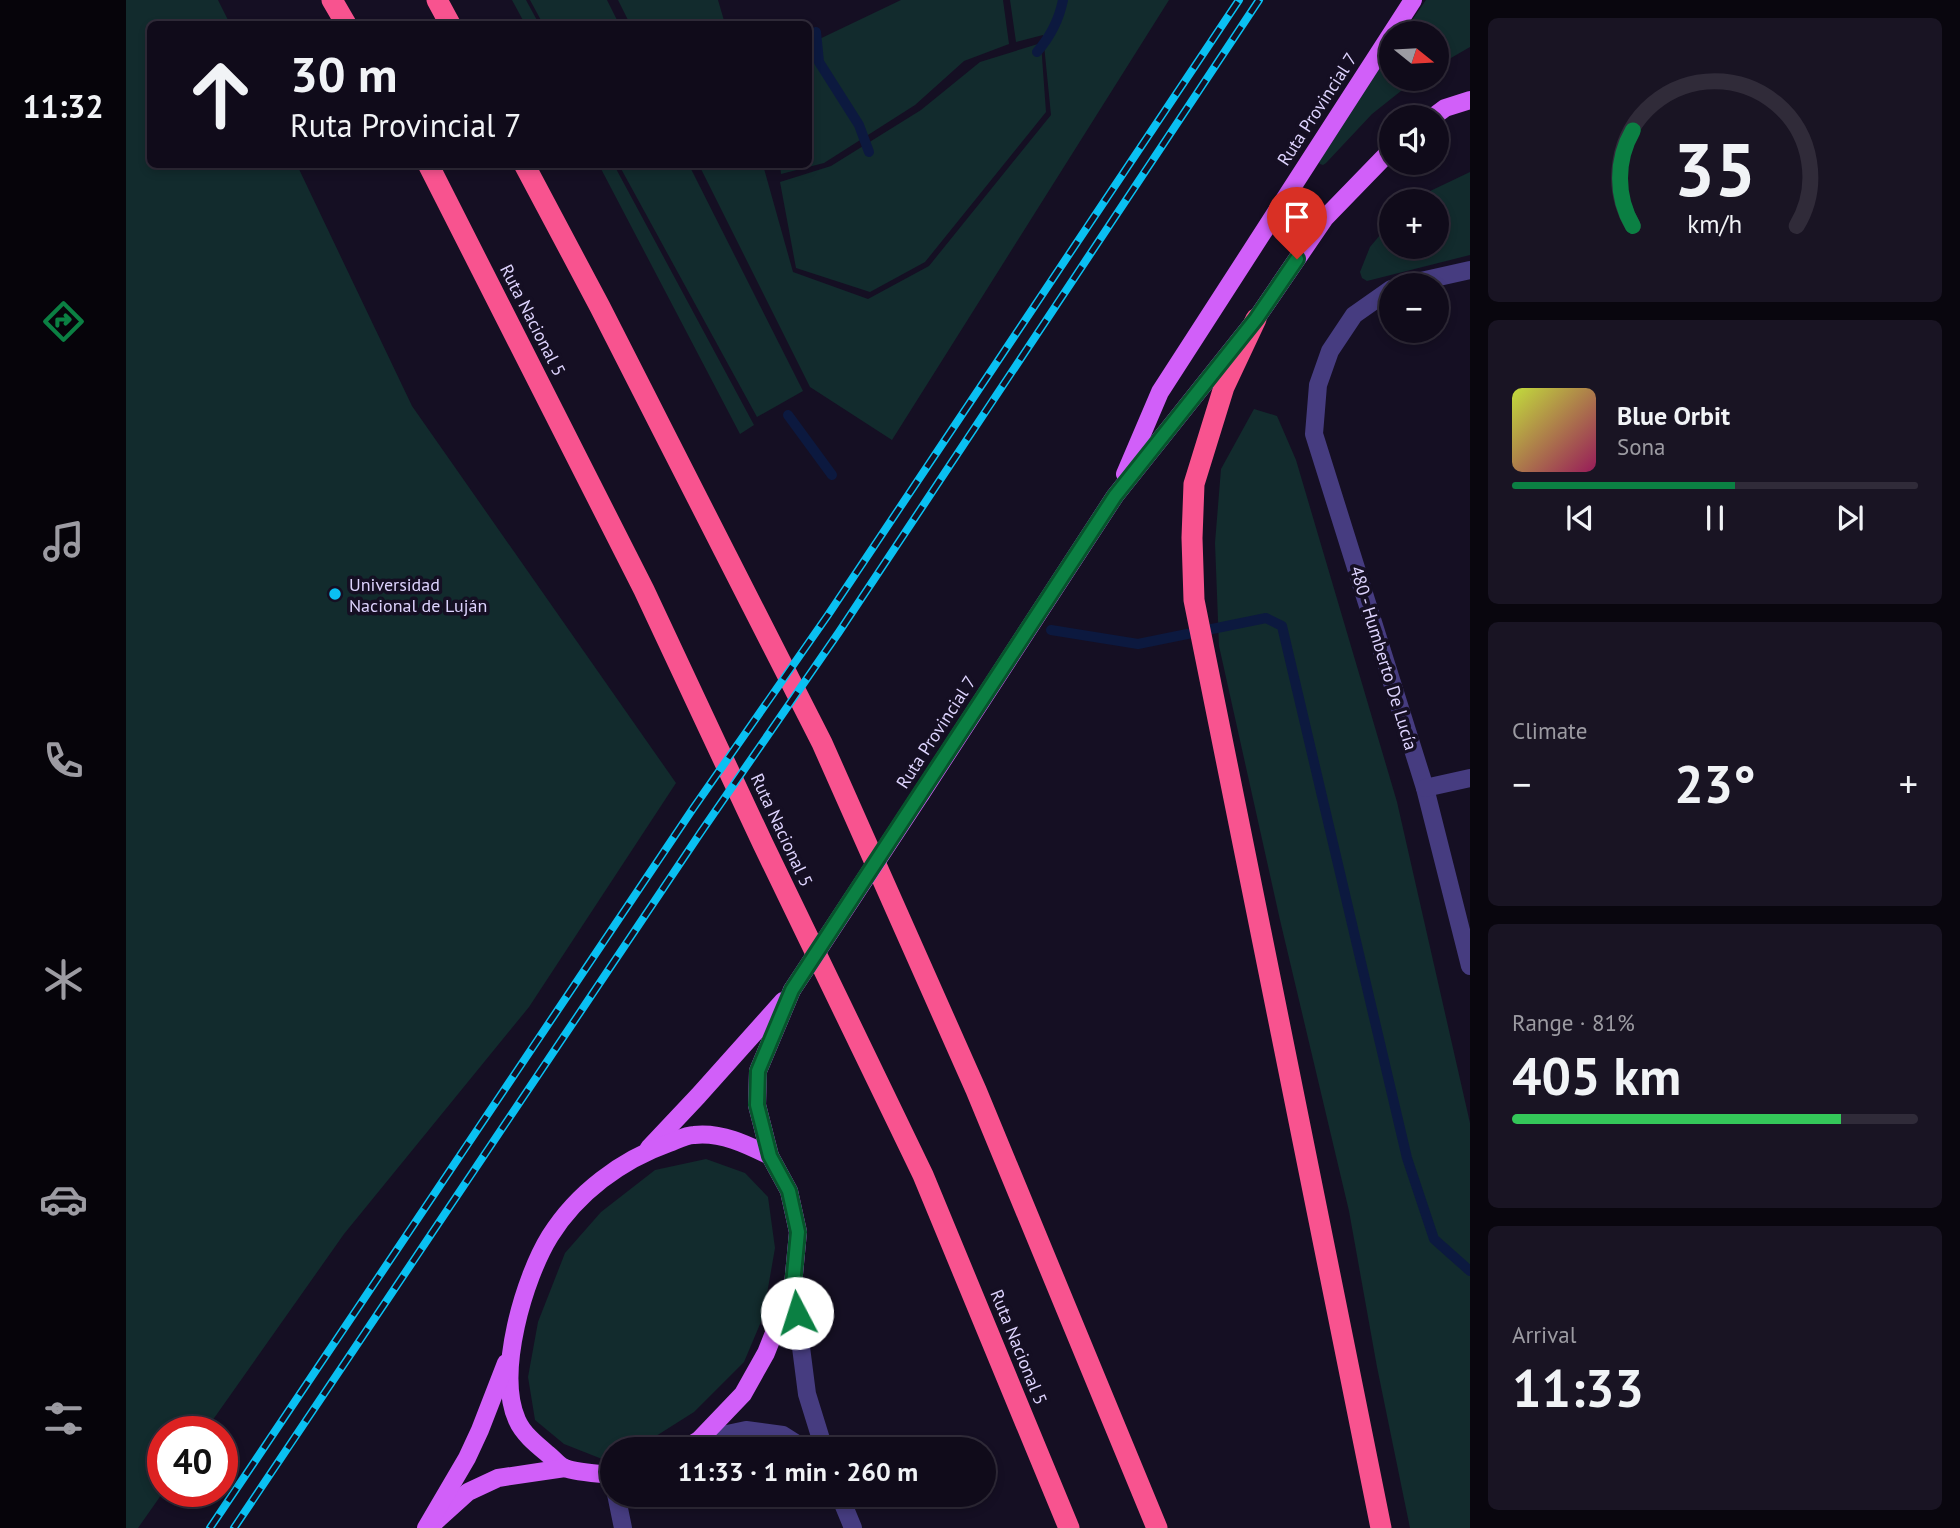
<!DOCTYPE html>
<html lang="en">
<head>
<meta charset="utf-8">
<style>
	:root { --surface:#100b1a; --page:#191423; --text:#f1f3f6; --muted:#9c9ba2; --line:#302b39; --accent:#0b8043 }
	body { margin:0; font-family:"PT Sans",sans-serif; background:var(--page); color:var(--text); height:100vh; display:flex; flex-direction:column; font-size:26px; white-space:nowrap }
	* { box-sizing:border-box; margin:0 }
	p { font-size:23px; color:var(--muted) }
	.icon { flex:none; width:38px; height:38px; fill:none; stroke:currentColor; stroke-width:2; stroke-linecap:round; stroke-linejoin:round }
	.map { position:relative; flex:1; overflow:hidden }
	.details { display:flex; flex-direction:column; gap:18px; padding:18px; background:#09060e; width:490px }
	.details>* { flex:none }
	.guide { position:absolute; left:21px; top:21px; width:665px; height:147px; border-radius:10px; box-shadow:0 4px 10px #0003,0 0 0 2px var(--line); background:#100b1a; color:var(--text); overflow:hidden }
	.needle { width:46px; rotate:108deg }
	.buttons { position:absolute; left:1253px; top:21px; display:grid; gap:14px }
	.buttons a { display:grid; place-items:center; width:70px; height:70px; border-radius:50%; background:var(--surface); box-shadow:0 4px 10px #0003,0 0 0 2px var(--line); font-size:35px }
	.speed { position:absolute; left:21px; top:1416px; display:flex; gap:14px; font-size:35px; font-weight:700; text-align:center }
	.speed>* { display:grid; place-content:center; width:91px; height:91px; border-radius:50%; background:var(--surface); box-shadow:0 4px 10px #0003,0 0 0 2px var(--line); line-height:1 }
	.speed .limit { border:10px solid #d22; background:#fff; color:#111 }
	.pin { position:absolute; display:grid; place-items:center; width:60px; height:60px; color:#fff; margin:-72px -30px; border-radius:50% 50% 50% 0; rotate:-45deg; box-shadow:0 0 7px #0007 }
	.pin .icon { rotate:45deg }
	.me { position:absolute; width:77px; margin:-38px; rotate:355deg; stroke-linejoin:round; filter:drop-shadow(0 0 5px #0008) }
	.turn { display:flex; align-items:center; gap:24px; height:147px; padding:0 28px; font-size:32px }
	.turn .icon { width:91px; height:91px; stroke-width:2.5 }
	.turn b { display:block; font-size:49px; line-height:60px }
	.big { font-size:52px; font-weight:700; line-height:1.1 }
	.details .tile { flex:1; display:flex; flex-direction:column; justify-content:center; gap:10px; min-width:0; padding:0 24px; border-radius:10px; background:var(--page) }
	.details .dial { align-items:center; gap:0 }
	.dial svg { height:182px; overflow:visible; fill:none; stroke:var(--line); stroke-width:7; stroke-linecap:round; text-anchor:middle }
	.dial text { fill:var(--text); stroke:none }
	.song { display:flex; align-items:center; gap:21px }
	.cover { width:84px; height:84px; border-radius:10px; background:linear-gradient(135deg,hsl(70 70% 55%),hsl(330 70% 35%)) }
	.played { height:7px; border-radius:4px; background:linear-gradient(90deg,var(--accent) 55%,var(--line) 55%) }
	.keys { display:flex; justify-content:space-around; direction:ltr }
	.heat { display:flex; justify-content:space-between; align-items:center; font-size:38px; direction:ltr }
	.charge { height:10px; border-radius:5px; background:linear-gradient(90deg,#34c759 81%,var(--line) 0) }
	.trip { position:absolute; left:474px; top:1437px; width:396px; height:70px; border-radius:35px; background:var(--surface); box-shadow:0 4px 10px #0003,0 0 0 2px var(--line); font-weight:700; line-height:70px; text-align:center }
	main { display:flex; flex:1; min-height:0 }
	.dock { display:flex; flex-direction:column; width:126px; justify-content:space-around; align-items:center; background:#06040a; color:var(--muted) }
	.dock .icon { width:49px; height:49px }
	.dock .active { color:var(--accent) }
	.dock b { font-size:32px; color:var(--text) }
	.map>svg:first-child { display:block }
</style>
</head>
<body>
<main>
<nav class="dock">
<b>11:32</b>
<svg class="icon active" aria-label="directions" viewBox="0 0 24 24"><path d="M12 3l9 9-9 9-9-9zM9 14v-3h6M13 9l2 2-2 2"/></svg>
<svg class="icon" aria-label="music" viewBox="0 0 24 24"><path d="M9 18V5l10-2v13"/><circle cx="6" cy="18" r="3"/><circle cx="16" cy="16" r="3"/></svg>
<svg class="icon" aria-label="phone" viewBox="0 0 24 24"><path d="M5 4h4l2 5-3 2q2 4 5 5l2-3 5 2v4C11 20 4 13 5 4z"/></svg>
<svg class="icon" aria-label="climate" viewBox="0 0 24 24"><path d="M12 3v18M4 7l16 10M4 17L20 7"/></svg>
<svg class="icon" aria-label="car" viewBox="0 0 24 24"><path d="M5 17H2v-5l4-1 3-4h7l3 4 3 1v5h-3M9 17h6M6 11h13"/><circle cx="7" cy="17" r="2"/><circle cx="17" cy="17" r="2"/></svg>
<svg class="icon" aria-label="filters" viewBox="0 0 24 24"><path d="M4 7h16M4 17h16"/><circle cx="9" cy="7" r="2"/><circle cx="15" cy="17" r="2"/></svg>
</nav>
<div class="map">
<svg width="1344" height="1528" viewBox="0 0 1344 1528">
	<rect width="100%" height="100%" fill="#150f23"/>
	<!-- green -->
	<g fill="#122b2d">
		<polygon points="0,0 92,0 104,24 24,24 24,164 171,165 286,406 550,783 403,1007 218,1234 79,1431 37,1432 38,1491 12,1528 0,1528"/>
		<polygon points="386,0 400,0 413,24 399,24"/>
		<polygon points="404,0 481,0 493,24 417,24"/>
		<polygon points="492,0 592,0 599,24 504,24"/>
		<polygon points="775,0 877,0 883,44 838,61 789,105 698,163 655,174 654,165 682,164 683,44"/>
		<polygon points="884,0 1043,0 766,440 684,387 573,165 637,165 667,272 742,299 803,266 925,115 917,35 890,42"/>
		<polygon points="1300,0 1344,0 1344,47 1311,66 1311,33 1277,33"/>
		<polygon points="915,43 920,112 799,262 744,292 670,268 654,182 705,166 795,110 854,62"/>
		<polygon points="1265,51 1265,79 1290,79 1246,114 1200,163 1197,165 1194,164 1192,160"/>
		<polygon points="473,165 488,165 628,425 614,434"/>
		<polygon points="493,165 563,165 677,391 631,417"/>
		<polygon points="1344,172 1344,255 1241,281 1236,278 1234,272 1244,247 1265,222 1265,247 1311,247 1311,201 1290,201 1300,193"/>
		<polygon points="1128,409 1151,416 1170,460 1271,802 1344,1123 1344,1528 1284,1528 1251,1367 1223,1211 1154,920 1093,646 1089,543 1095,469"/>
		<polygon points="580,1159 619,1173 642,1197 649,1248 637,1317 618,1362 568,1412 519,1443 503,1449 486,1449 486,1455 476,1459 438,1444 409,1420 402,1377 412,1322 439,1253 475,1212 529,1170"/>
	</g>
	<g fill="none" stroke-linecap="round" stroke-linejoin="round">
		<!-- stream -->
		<g stroke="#0c193f" stroke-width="10">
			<polyline points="690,32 693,62 733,125 743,152"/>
			<path d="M911 52C924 37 933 20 937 0"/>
			<polyline points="662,415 706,475"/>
			<polyline points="925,630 1012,644 1140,618 1156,626 1281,1158 1308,1239 1344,1271"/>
		</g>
		<!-- minor -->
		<g stroke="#463c80" stroke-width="18">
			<polyline points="1277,285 1344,270"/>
			<polyline points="1265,289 1228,315 1204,351 1192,385 1188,434 1299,788 1344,966"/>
			<polyline points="1299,788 1344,778"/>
			<polyline points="667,1285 681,1394 698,1449"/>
			<polyline points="573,1440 620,1430 657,1435 679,1449"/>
			<polyline points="490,1494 497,1528"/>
			<polyline points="713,1494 727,1528"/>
		</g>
		<!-- major -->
		<g stroke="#d15ff9" stroke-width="18">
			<polyline points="1307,117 1319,108 1344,100"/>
			<polyline points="999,474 1034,392 1287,0"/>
			<polyline points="795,794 989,496 1130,319 1199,218 1265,150"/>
			<polyline points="523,1148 572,1096 657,1001"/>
			<polyline points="558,1449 573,1440 617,1394 640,1353 667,1285 672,1232 663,1191 644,1156 631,1105 632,1071 666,990"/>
			<path d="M486 1475C475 1474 448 1472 439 1468 433 1466 428 1459 423 1455 411 1445 397 1434 391 1420 370 1373 398 1278 424 1236 451 1193 495 1160 543 1143 551 1140 560 1135 568 1135 595 1132 620 1144 644 1156"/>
			<polyline points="310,1521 342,1492 372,1478 439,1468"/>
			<polyline points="300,1528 341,1458 354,1430 380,1363"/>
		</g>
		<!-- highway -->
		<g stroke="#f8538f" stroke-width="21">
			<polyline points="206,0 220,24"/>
			<polyline points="311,0 324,24"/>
			<polyline points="302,164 518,590 637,844 797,1175 943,1528"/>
			<polyline points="398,164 474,307 696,743 850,1090 1031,1528"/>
			<polyline points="1130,319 1098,387 1068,484 1066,538 1068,600 1255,1528"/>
		</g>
		<defs>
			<g id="rail">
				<polyline points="84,1528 566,810 702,615 1113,0"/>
				<polyline points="108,1528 575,832 713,632 1133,0"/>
			</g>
		</defs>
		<!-- rail casing -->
		<use href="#rail" stroke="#0ac0f2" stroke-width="8"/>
		<!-- rail -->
		<use href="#rail" stroke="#150f23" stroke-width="5" stroke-dasharray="16" stroke-linecap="butt"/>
		<!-- major-bridge -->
		<polyline stroke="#d15ff9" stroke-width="18" points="666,990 795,794"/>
	</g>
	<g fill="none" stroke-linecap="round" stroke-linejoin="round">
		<defs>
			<polyline id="route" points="671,1313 667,1285 672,1232 663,1191 644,1156 631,1105 632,1071 666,990 989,496 1130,319 1171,259"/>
		</defs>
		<!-- route casing -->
		<use href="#route" stroke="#07532c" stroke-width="18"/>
		<!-- route -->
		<use href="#route" stroke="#0b8043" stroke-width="12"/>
	</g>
	<!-- markers -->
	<circle fill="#0ac0f2" stroke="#150f23" stroke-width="2.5" cx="209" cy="594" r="7"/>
	<g text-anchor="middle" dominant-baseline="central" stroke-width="7" stroke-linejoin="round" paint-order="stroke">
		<!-- street labels -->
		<g font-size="18" fill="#ddd3fd" stroke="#150f23">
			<text transform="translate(1191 109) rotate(-57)">Ruta Provincial 7</text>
			<text transform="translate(407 320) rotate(63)">Ruta Nacional 5</text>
			<text transform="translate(1258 658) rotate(73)">480 - Humberto De Lucía</text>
			<text transform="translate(810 732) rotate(-57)">Ruta Provincial 7</text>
			<text transform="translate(656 830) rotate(65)">Ruta Nacional 5</text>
			<text transform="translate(893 1347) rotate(68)">Ruta Nacional 5</text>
		</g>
		<!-- poi labels -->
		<g font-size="18" fill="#ddd3fd" stroke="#150f23" text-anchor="start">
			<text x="223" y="584">Universidad<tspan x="223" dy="21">Nacional de Luján</tspan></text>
		</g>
	</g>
</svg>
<div class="buttons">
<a><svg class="needle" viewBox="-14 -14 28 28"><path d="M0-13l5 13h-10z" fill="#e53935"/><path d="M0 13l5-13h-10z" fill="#9c9ba2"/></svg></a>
<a><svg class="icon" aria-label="sound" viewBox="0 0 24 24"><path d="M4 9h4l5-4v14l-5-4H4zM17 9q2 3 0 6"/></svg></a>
<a>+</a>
<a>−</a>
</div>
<div class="speed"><div class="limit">40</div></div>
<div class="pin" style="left:1171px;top:259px;background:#d93025"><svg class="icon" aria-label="arrive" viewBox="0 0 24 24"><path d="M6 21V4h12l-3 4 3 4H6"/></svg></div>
<svg class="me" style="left:671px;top:1313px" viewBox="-20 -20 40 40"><circle r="19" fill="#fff"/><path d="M0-13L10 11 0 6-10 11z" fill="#0b8043"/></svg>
<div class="trip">11:33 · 1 min · 260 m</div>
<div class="guide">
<div class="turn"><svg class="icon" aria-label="ahead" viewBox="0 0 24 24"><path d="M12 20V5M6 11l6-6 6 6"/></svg><div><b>30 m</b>Ruta Provincial 7</div></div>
</div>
</div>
<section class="details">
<div class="tile dial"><svg viewBox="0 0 100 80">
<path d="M14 69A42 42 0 1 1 86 69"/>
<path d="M14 69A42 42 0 0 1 14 27" stroke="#0b8043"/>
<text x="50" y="56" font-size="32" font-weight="700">35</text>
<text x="50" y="72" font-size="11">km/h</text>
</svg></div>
<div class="tile">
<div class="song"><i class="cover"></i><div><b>Blue Orbit</b><p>Sona</p></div></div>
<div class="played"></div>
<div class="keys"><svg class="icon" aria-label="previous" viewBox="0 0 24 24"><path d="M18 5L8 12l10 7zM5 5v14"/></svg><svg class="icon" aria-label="pause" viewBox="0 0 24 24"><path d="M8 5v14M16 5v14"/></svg><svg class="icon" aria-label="next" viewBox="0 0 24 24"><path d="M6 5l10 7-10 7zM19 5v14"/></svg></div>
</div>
<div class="tile"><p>Climate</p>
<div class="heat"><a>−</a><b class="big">23°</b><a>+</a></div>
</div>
<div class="tile"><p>Range · 81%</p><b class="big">405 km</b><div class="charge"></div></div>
<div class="tile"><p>Arrival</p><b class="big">11:33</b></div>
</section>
</main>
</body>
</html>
